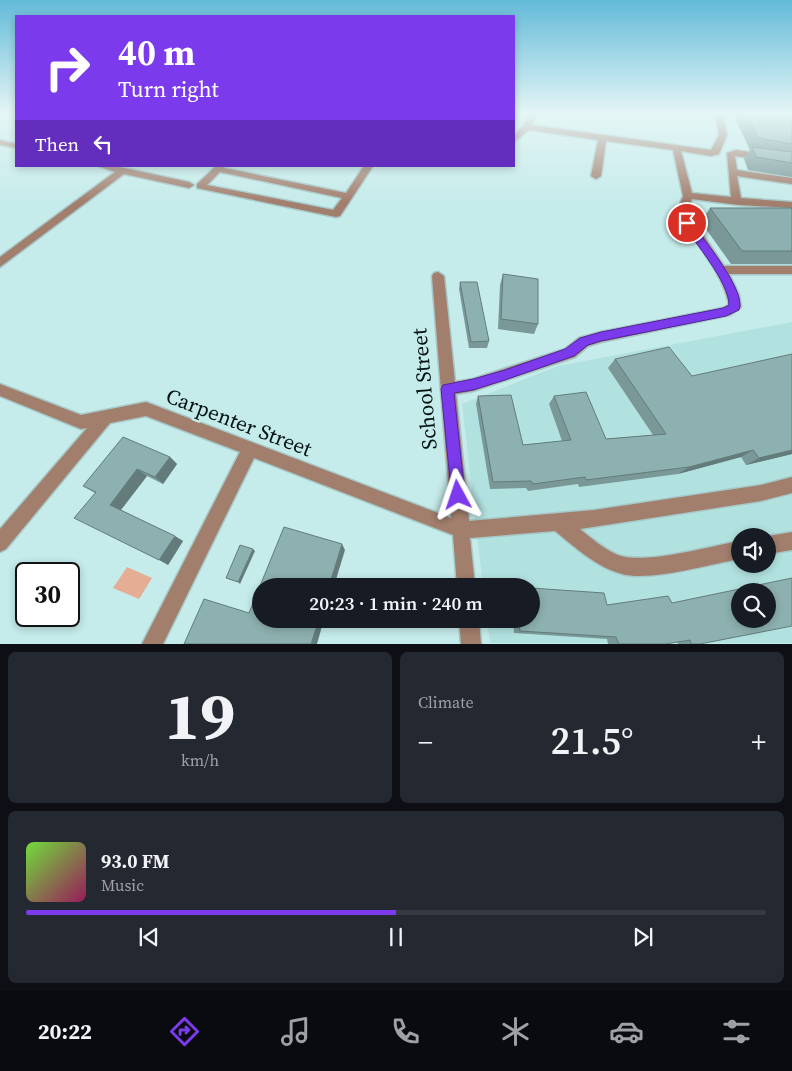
<!DOCTYPE html>
<html lang="en">
<head>
<meta charset="utf-8">
<style>
	:root { --surface:#171b24; --page:#242831; --text:#f1f3f6; --muted:#9ea1a6; --line:#363941; --accent:#7c3aed }
	body { margin:0; font-family:"Source Serif 4",serif; background:var(--page); color:var(--text); height:100vh; display:flex; flex-direction:column; font-size:19px; white-space:nowrap }
	* { box-sizing:border-box; margin:0 }
	p { font-size:16px; color:var(--muted) }
	.icon { flex:none; width:28px; height:28px; fill:none; stroke:currentColor; stroke-width:2; stroke-linecap:round; stroke-linejoin:round }
	.map { position:relative; height:644px; overflow:hidden }
	.side { display:flex; flex-direction:column; gap:8px; padding:8px; background:#0d0f14; flex:1 }
	.side>* { flex:none }
	.hud { position:absolute; left:15px; top:15px; width:500px; height:152px; border-radius:0px; box-shadow:0 2px 8px #0003; background:#7c3aed; color:#fff; overflow:hidden }
	.tools { position:absolute; left:731px; top:528px; display:grid; gap:10px }
	.tools a { display:grid; place-items:center; width:45px; height:45px; border-radius:50%; background:var(--surface); box-shadow:0 2px 8px #0003; font-size:25px }
	.speed { position:absolute; left:15px; top:562px; display:flex; gap:10px; font-size:25px; font-weight:700; text-align:center }
	.speed>* { display:grid; place-content:center; width:65px; height:65px; border-radius:50%; background:var(--surface); box-shadow:0 2px 8px #0003; line-height:1 }
	.speed .limit { border:2px solid #111; border-radius:8px; background:#fff; color:#111 }
	.pin { position:absolute; display:grid; place-items:center; width:42px; height:42px; color:#fff; margin:-21px; border:2px solid #fff; border-radius:50%; box-shadow:0 1px 5px #0007 }
	.me { position:absolute; width:55px; margin:-28px; rotate:355deg; stroke-linejoin:round; filter:drop-shadow(0 0 4px #0008) }
	.turn { display:flex; align-items:center; gap:18px; height:105px; padding:0 20px; font-size:22px }
	.turn .icon { width:65px; height:65px; stroke-width:2.5 }
	.turn b { display:block; font-size:35px; line-height:42px }
	.then { display:flex; align-items:center; height:48px; padding:0 20px; background:#0003; gap:10px; font-size:19px }
	.big { font-size:38px; font-weight:600; line-height:1.1 }
	.side .widget { flex:1; display:flex; flex-direction:column; justify-content:center; gap:8px; min-width:0; padding:0 18px; border-radius:8px; background:var(--page) }
	.side .dial { align-items:center; gap:0 }
	.dial b { font-size:65px; line-height:1 }
	.song { display:flex; align-items:center; gap:15px }
	.cover { width:60px; height:60px; border-radius:8px; background:linear-gradient(135deg,hsl(100 70% 55%),hsl(330 70% 35%)) }
	.played { height:5px; border-radius:2px; background:linear-gradient(90deg,var(--accent) 50%,var(--line) 50%) }
	.keys { display:flex; justify-content:space-around; direction:ltr }
	.heat { display:flex; justify-content:space-between; align-items:center; font-size:28px; direction:ltr }
	.side .tiles { flex:1; display:grid; gap:8px; grid-template-columns:1fr 1fr }
	.widget:last-child { grid-column:span 2 }
	.trip { position:absolute; left:252px; top:578px; width:288px; height:50px; border-radius:25px; background:var(--surface); box-shadow:0 2px 8px #0003; font-weight:600; line-height:50px; text-align:center }
	.tab-bar { display:flex; height:80px; justify-content:space-around; align-items:center; background:#090b0e; color:var(--muted) }
	.tab-bar .icon { width:35px; height:35px }
	.tab-bar .active { color:var(--accent) }
	.tab-bar b { font-size:22px; color:var(--text) }
	.map>svg:first-child { display:block }
</style>
</head>
<body>
<div class="map">
<svg width="792" height="644" viewBox="0 0 792 644">
	<rect width="100%" height="100%" fill="#c5ebea"/>
	<!-- built -->
	<path fill="#b2e2e0" fill-rule="evenodd" d="M792 322V643H490L487 619H531V586H483L462 404 558 366ZM740 536H768V564H740ZM740 591H768V619H740Z"/>
	<!-- green -->
	<polygon fill="#e5ad93" points="127,567 152,578 139,599 113,588"/>
	<g fill="none" stroke-linecap="round" stroke-linejoin="round">
		<defs>
			<g id="minor">
				<path d="M514 113H537L532 125 711 150 719 135 715 113H723L727 135 719 154 711 156 681 151 692 193 731 197 727 153 736 150 792 158V164L735 156 737 170 792 178V184L737 176 741 198 792 202V208L739 205 692 199 687 211 724 266H792V274H729L739 295 741 307 730 315 601 342 588 346 575 357 473 391 456 394 469 521 594 510 761 485 792 477V493L761 501 580 529C591 538 604 549 618 555 645 565 710 546 740 541V559C710 564 650 582 622 574 596 567 576 548 555 531L470 538 475 586H457L453 535 254 458 163 644H142L240 452 146 416 110 423 6 549 0 552V529L87 428 81 429 0 396V384L81 415 146 402 451 518 432 276 434 273 438 272 444 276 455 382 473 379 565 349 579 338 601 332 723 308 729 305C723 271 693 242 677 211L683 196 673 150 606 141 601 176 596 179 591 176 598 140 529 130 514 142V136L523 126 527 117Z"/>
				<polygon points="0,140 16,144 16,148 0,145"/>
				<polygon points="98,166 115,166 189,182 194,185 189,188 124,174 0,267 0,257 115,172"/>
				<path d="M216 166H225L224 168 346 193 364 166H373L340 216 336 217 197 188V184ZM220 172 342 198 333 210 207 185Z"/>
				<polygon points="792,532 792,550 768,554 768,536"/>
				<polygon points="459,619 479,619 481,644 461,644"/>
			</g>
		</defs>
		<!-- minor casing -->
		<use href="#minor" stroke="#a6c8c7" stroke-width="3"/>
		<!-- minor -->
		<use href="#minor" fill="#a27e6d" fill-rule="evenodd"/>
	</g>
	<!-- wall -->
	<g fill="#799897">
		<polygon points="736,113 792,113 792,177 748,170 744,159 750,150 734,116"/>
		<polygon points="710,208 792,208 792,264 731,264 701,222"/>
		<polygon points="503,274 538,324 534,334 498,329 500,285"/>
		<polygon points="460,282 489,341 487,348 469,348 459,289"/>
		<polygon points="615,359 692,376 792,454 746,465 741,457 678,474 579,487 578,484 528,491 526,488 490,489 476,404 478,396 523,445 562,441 549,404 554,396 606,439 653,435 608,368"/>
		<polygon points="170,457 177,464 163,484 147,476 121,510 183,541 168,565 95,493 83,486"/>
		<polygon points="672,603 700,644 678,644 677,642 666,644 608,644 607,639 514,633 513,619 531,619 607,605"/>
	</g>
	<!-- shaded-wall -->
	<g fill="#637c7b">
		<polygon points="753,450 741,457 678,474 689,467"/>
		<polygon points="792,450 792,454 746,465 759,458"/>
		<polygon points="170,457 177,464 163,484 155,477"/>
		<polygon points="137,469 147,476 120,511 110,505"/>
		<polygon points="175,536 183,541 168,565 159,560"/>
		<polygon points="342,544 345,550 334,586 329,586"/>
		<polygon points="253,549 255,551 240,584 238,582"/>
		<polygon points="319,619 324,619 317,644 311,644"/>
	</g>
	<!-- building -->
	<g fill="#8db1b0" stroke="#637c7b" fill-rule="evenodd">
		<polygon points="746,113 792,113 792,144 758,138"/>
		<polygon points="752,147 792,152 792,163 756,157"/>
		<polygon points="710,208 792,208 792,251 742,251"/>
		<polygon points="503,274 538,279 538,324 501,319"/>
		<polygon points="460,282 477,282 489,341 471,342"/>
		<polygon points="669,347 692,376 792,354 792,450 759,458 753,450 689,467 586,480 585,477 533,484 531,481 493,482 478,396 511,395 523,445 571,440 554,396 586,392 606,439 666,434 615,359"/>
		<polygon points="123,437 170,457 155,477 137,469 110,505 175,536 159,560 74,518 96,492 83,486"/>
		<polygon points="284,527 342,544 329,586 261,586 261,619 319,619 311,644 184,644 204,599 249,613"/>
		<polygon points="240,545 253,549 238,582 226,578"/>
		<path d="M792 578V626L700 644H691L690 640 666 644H619L616 637 520 631 518 619H531V588L604 593 607 605 668 596 672 603ZM740 591H768V619H740Z"/>
	</g>
	<!-- sky -->
	<linearGradient id="sky" x2="0" y2="1"><stop stop-color="#63bad8"/><stop offset="0.56" stop-color="#e5f6f6"/><stop offset="1" stop-color="#e5f6f6" stop-opacity="0"/></linearGradient>
	<rect width="792" height="203" fill="url(#sky)"/>
	<!-- route -->
	<path fill="#7c3aed" stroke="#51269a" d="M684 221H690C702 237 747 291 739 310L726 316 601 341 588 345 574 356 505 380 473 390 454 393 465 495 463 500 458 502 452 500 441 389 443 385 473 379 505 370 565 349 580 338 601 332 723 308 729 305C729 282 695 243 682 223Z"/>
	<g text-anchor="middle" dominant-baseline="central" stroke-width="5" stroke-linejoin="round" paint-order="stroke">
		<!-- near-street labels -->
		<g font-size="21" fill="#051212" stroke="#c5ebea">
			<text transform="translate(424 389) rotate(-95)">School Street</text>
			<text transform="translate(239 422) rotate(21)">Carpenter Street</text>
		</g>
	</g>
</svg>
<div class="tools">
<a><svg class="icon" aria-label="sound" viewBox="0 0 24 24"><path d="M4 9h4l5-4v14l-5-4H4zM17 9q2 3 0 6"/></svg></a>
<a><svg class="icon" aria-label="search" viewBox="0 0 24 24"><circle cx="10" cy="10" r="6"/><path d="M15 15l6 6"/></svg></a>
</div>
<div class="speed"><div class="limit">30</div></div>
<div class="pin" style="left:687px;top:223px;background:#d93025"><svg class="icon" aria-label="arrive" viewBox="0 0 24 24"><path d="M6 21V4h12l-3 4 3 4H6"/></svg></div>
<svg class="me" style="left:458px;top:495px" viewBox="-20 -20 40 40"><path d="M0-17L14 15 0 8-14 15z" fill="#7c3aed" stroke="#fff" stroke-width="4"/></svg>
<div class="trip">20:23 · 1 min · 240 m</div>
<div class="hud">
<div class="turn"><svg class="icon" aria-label="right" viewBox="0 0 24 24"><path d="M7 20v-9h11M14 6l5 5-5 5"/></svg><div><b>40 m</b>Turn right</div></div>
<div class="then">Then<svg class="icon" aria-label="left" viewBox="0 0 24 24"><path d="M17 20v-9H6M10 6l-5 5 5 5"/></svg></div>
</div>
</div>
<section class="side">
<div class="tiles">
<div class="widget dial"><b>19</b><p>km/h</p></div>
<div class="widget"><p>Climate</p>
<div class="heat"><a>−</a><b class="big">21.5°</b><a>+</a></div>
</div>
<div class="widget">
<div class="song"><i class="cover"></i><div><b>93.0 FM</b><p>Music</p></div></div>
<div class="played"></div>
<div class="keys"><svg class="icon" aria-label="previous" viewBox="0 0 24 24"><path d="M18 5L8 12l10 7zM5 5v14"/></svg><svg class="icon" aria-label="pause" viewBox="0 0 24 24"><path d="M8 5v14M16 5v14"/></svg><svg class="icon" aria-label="next" viewBox="0 0 24 24"><path d="M6 5l10 7-10 7zM19 5v14"/></svg></div>
</div>
</div>
</section>
<nav class="tab-bar">
<b>20:22</b>
<svg class="icon active" aria-label="directions" viewBox="0 0 24 24"><path d="M12 3l9 9-9 9-9-9zM9 14v-3h6M13 9l2 2-2 2"/></svg>
<svg class="icon" aria-label="music" viewBox="0 0 24 24"><path d="M9 18V5l10-2v13"/><circle cx="6" cy="18" r="3"/><circle cx="16" cy="16" r="3"/></svg>
<svg class="icon" aria-label="phone" viewBox="0 0 24 24"><path d="M5 4h4l2 5-3 2q2 4 5 5l2-3 5 2v4C11 20 4 13 5 4z"/></svg>
<svg class="icon" aria-label="climate" viewBox="0 0 24 24"><path d="M12 3v18M4 7l16 10M4 17L20 7"/></svg>
<svg class="icon" aria-label="car" viewBox="0 0 24 24"><path d="M5 17H2v-5l4-1 3-4h7l3 4 3 1v5h-3M9 17h6M6 11h13"/><circle cx="7" cy="17" r="2"/><circle cx="17" cy="17" r="2"/></svg>
<svg class="icon" aria-label="filters" viewBox="0 0 24 24"><path d="M4 7h16M4 17h16"/><circle cx="9" cy="7" r="2"/><circle cx="15" cy="17" r="2"/></svg>
</nav>
</body>
</html>
